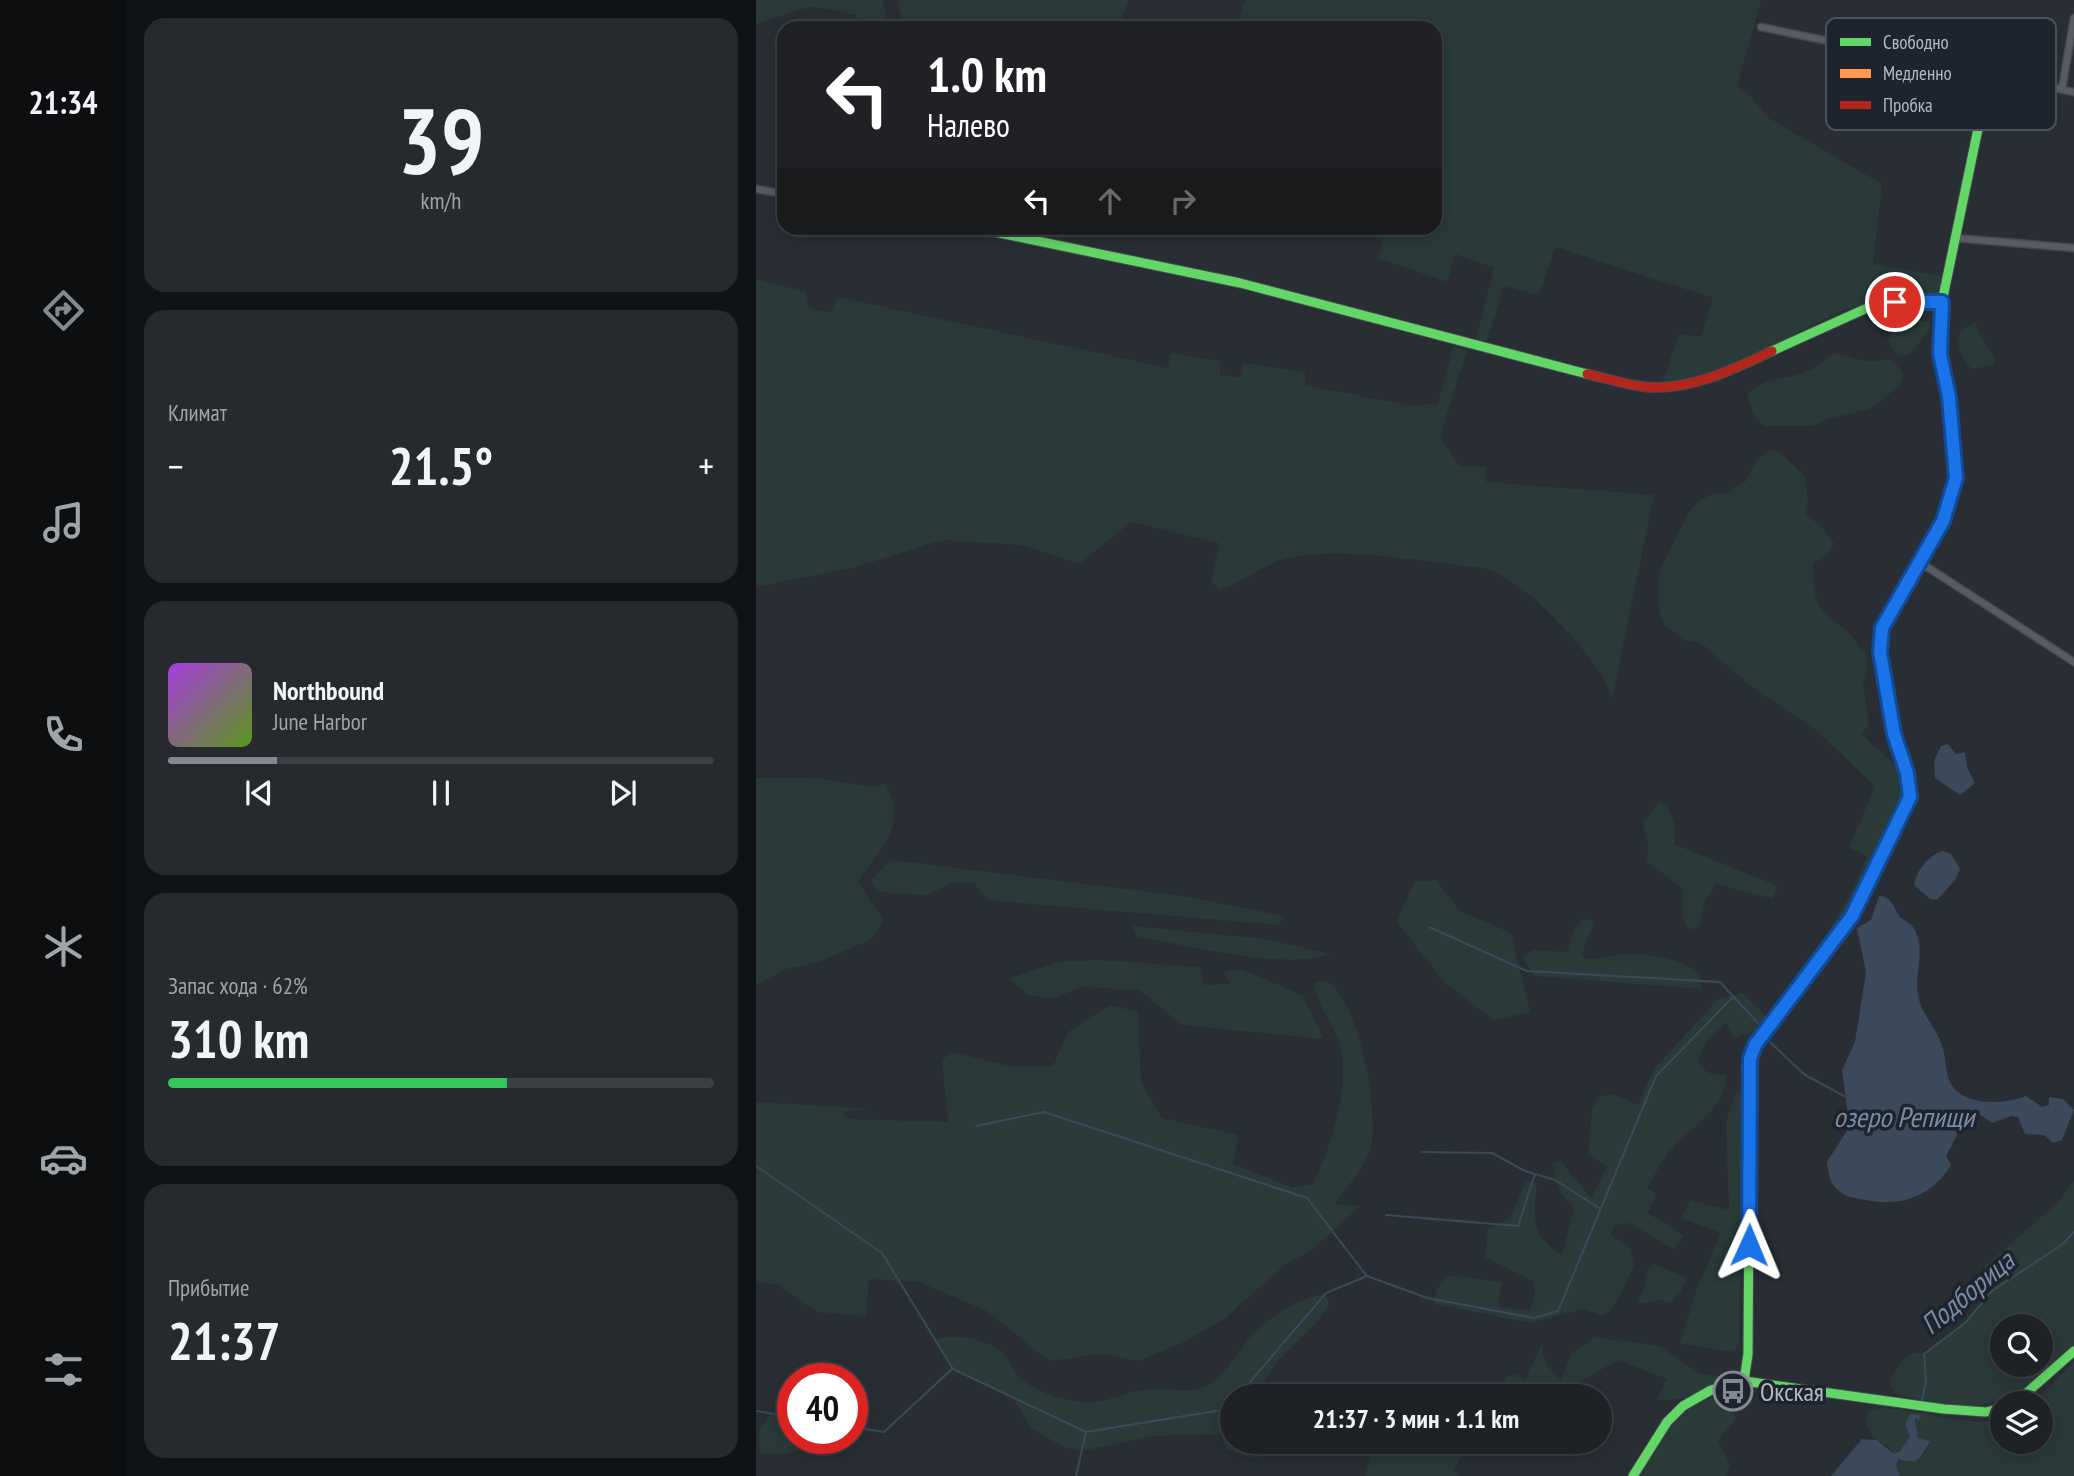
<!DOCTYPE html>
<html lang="ru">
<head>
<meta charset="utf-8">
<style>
	:root { --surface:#1e2226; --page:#262a2e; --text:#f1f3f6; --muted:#a1a4a7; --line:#3c3f43; --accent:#828991 }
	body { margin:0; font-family:"PT Sans Narrow",sans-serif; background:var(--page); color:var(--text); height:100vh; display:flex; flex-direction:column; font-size:26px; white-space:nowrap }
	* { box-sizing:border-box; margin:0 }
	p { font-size:23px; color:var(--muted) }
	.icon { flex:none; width:38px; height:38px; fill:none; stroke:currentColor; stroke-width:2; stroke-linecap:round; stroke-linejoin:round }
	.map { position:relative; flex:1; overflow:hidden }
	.details { display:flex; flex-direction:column; gap:18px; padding:18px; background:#101315; width:630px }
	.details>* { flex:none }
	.hud { position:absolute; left:21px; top:21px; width:665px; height:214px; border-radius:21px; box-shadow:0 4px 18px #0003,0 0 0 2px var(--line); background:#202124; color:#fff; overflow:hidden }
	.tools { position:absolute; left:1234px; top:1314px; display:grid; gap:14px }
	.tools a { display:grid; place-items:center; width:63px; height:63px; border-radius:50%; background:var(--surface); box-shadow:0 4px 18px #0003,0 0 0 2px var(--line); font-size:35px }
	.speed { position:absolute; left:21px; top:1363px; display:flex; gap:14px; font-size:35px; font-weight:700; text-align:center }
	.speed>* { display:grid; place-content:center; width:91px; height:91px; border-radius:50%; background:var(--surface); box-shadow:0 4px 18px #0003,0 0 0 2px var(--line); line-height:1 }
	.speed .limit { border:10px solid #d22; background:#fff; color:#111 }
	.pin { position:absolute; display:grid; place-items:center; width:60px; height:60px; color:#fff; margin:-30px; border:4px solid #fff; border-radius:50%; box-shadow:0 2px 7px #0007 }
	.me { position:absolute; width:77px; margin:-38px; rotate:1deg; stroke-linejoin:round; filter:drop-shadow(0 0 5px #0008) }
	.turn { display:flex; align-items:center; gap:24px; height:147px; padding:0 35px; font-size:32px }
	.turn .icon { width:91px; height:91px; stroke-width:2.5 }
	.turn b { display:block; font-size:49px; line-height:60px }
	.lanes { display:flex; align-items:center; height:66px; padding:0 35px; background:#0003; justify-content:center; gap:35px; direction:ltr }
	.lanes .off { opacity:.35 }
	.big { font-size:52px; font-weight:600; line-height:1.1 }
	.details .widget { flex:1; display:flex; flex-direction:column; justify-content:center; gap:10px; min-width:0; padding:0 24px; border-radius:21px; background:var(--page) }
	.details .dial { align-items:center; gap:0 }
	.dial b { font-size:91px; line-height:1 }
	.song { display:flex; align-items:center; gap:21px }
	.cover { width:84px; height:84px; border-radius:10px; background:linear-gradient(135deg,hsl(280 70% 55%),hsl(90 70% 35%)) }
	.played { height:7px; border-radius:4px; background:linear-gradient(90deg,var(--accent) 20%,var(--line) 20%) }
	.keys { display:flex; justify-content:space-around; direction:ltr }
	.heat { display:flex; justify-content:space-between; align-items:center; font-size:38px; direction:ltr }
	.charge { height:10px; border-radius:5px; background:linear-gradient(90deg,#34c759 62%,var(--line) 0) }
	.trip { position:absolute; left:464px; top:1384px; width:392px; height:70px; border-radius:35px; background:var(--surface); box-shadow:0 4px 18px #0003,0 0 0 2px var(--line); font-weight:600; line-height:70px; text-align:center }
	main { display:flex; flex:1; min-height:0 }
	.tabs { display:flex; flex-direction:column; width:126px; justify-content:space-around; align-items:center; background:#0c0e0f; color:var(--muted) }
	.tabs .icon { width:49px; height:49px }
	.tabs .current { color:var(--accent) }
	.tabs b { font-size:32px; color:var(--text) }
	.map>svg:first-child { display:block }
</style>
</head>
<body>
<main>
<nav class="tabs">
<b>21:34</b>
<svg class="icon current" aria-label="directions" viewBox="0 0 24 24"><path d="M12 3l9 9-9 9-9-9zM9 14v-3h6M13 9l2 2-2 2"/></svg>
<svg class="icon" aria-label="music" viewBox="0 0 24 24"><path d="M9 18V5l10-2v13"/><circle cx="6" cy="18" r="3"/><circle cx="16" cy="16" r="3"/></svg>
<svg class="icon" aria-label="phone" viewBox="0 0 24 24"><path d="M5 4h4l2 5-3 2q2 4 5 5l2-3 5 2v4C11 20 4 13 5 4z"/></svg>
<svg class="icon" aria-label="climate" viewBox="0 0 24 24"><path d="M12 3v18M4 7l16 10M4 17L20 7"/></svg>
<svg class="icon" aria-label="car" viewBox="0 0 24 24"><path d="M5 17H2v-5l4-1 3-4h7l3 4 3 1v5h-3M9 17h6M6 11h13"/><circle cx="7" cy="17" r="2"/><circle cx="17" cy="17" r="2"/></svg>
<svg class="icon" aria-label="filters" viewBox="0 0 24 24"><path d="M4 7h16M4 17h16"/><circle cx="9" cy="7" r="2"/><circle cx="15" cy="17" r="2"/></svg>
</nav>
<section class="details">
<div class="widget dial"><b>39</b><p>km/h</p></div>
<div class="widget"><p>Климат</p>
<div class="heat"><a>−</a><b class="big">21.5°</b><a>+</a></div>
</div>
<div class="widget">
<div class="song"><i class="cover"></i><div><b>Northbound</b><p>June Harbor</p></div></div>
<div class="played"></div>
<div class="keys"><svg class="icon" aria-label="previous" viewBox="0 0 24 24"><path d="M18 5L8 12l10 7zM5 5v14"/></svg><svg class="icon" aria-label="pause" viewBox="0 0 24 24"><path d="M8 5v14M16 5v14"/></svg><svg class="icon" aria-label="next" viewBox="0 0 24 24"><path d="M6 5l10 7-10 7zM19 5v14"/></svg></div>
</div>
<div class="widget"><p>Запас хода · 62%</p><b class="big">310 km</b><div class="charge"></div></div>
<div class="widget"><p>Прибытие</p><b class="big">21:37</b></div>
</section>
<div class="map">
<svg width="1318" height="1476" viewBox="0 0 1318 1476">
	<rect width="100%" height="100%" fill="#282e33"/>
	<!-- green -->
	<g fill="#293a39" fill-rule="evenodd">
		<polygon points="0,0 127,0 131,28 106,28 100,15 56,6 0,24"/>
		<polygon points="141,0 372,0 363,28 148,28"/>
		<polygon points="489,0 1005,0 981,86 995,96 1011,117 1126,184 1117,264 1187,276 1186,284 1180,296 1120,301 1083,312 969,370 906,383 923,334 945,337 957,298 799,247 783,295 748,286 731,341 720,339 738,268 699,254 691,282 622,258 630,228 679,228 679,28 479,28"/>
		<path d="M0 279 50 292 53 308 76 313 81 297 412 368 415 353 465 361 464 375 485 378 487 363 549 372V385L651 405 682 404 697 347 711 350 684 436 704 467H730V482L898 495 856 700C852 690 849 678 842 670 821 639 764 577 728 568 671 562 585 546 531 558 513 562 485 583 464 590L455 582 463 543 375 522 323 564 265 545 187 540 100 567 0 587Z"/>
		<path d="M1151 320 1172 321 1175 327C1163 341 1146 378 1132 339L1139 325Z"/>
		<path d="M1220 323 1224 335 1239 358 1237 365 1216 369C1200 354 1193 329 1220 323Z"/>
		<path d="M1078 353C1089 355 1098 359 1108 361 1129 364 1130 350 1148 374L1143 386 1114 409 1072 419 1056 426H1008L999 418 991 395C1006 376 1029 381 1049 372 1060 368 1068 359 1078 353Z"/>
		<path d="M1013 450 1023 452 1049 476 1052 499 1049 514 1065 526 1078 543 1074 551 1057 564C1058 575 1057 588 1060 598 1067 621 1095 626 1103 648L1110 652 1111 665 1107 684 1113 725 1105 734C1115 744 1143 766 1147 777 1157 811 1090 919 1069 949L1063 947 1097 890 1111 856 1093 848 1119 786 1061 731 990 682 946 644 930 640 908 625 903 611V572L933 512 943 501 956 494 971 493 990 481 1000 461Z"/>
		<path d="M0 778H58L115 787 129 784C153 827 125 846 102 882L128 921 116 939 65 961 27 970 0 986Z"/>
		<path d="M903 801C918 810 922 827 918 844L1022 886 1017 899 960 884 949 901 944 926 934 930 926 919 927 889 891 861 892 844 887 823Z"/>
		<polygon points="135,860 426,896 529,916 523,925 232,900 218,883 195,883 172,895 122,892 115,880"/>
		<polygon points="680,880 704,911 755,933 774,1012 738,1020 688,982 641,922 658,882"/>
		<path d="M827 918 838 922 825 956C837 963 859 954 874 954 899 954 924 959 944 973L945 989 779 976 766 957 777 950 812 952 817 931Z"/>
		<path d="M375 926 510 939 574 954C530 971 431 945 382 937Z"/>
		<polygon points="343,960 444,967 448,985 474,984 468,972 485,969 546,995 568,1039 426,1025 383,990 327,987 298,998 272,995 253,978 302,962"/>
		<path d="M568 980C602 992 625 1116 614 1150 607 1169 591 1187 579 1204L604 1206 556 1250 530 1264 468 1319 428 1342 383 1361 346 1354 293 1361 231 1311 163 1282 113 1279 110 1316 62 1312 21 1284 0 1283V1102L115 1109 86 1112 92 1119 192 1122 186 1060 196 1052 257 1067 297 1066 312 1032 354 1005 382 1012 385 1082 406 1118 482 1135 477 1164 536 1187 557 1184C575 1146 598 1078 581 1037 573 1018 561 1004 557 983Z"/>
		<path d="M987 993 1010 1016V1024L994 1033 978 1038 970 1023C957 1035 944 1045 943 1064L952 1073 970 1075C971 1111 934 1125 914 1151 905 1162 898 1176 891 1188L900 1194 892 1213 928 1236 918 1249 873 1223 860 1225 854 1234 875 1249 878 1267C868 1283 863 1306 847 1316L826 1309 775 1323 678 1304 680 1290 693 1275 746 1282 742 1307 774 1310 779 1293 776 1281 729 1257 732 1229 754 1218 770 1181 781 1184C777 1219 774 1234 806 1255L818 1208 804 1193 796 1163 804 1160 835 1198 851 1167 832 1154 836 1112 841 1097 856 1094 882 1105 897 1070 962 999Z"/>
		<polygon points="980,1091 988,1097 983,1339 979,1352 924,1344 940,1291 965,1233 925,1218 934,1200 973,1210 970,1123"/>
		<path d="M1318 1181V1345C1256 1409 1225 1418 1138 1393L1133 1381 1145 1362 1156 1353 1168 1354 1183 1343 1209 1323 1236 1291 1225 1279 1229 1266 1299 1205ZM1246 1326H1284V1365H1246Z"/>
		<polygon points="898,1264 931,1278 925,1291 914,1303 902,1300 885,1303 882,1300 890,1286 890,1272"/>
		<path d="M570 1293 573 1304 564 1319 522 1361 499 1396H476V1442H553L535 1451 498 1458 470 1450 465 1434 395 1436 326 1451 307 1447 274 1427 258 1400 197 1369 180 1339C201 1335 228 1337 246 1352 254 1358 256 1372 264 1378 282 1394 321 1406 345 1401 359 1398 372 1392 386 1390 405 1387 427 1393 445 1388 465 1383 483 1349 496 1335 515 1315 543 1298 570 1293Z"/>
		<path d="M839 1337 904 1346 944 1374 970 1377C952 1397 926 1400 900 1400L911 1379 862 1360 802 1395C777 1385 769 1395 747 1388L750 1376 759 1374 770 1379 785 1345 792 1367 805 1380 815 1354Z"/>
		<path d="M1318 1361V1476H1144L1140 1466 1142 1459 1153 1463 1167 1456 1175 1442 1162 1438 1159 1418 1154 1414 1149 1425 1154 1437 1143 1451 1137 1453 1131 1445H1124C1115 1432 1103 1423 1115 1409 1159 1404 1202 1430 1246 1418V1442H1284V1404L1278 1403Z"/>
		<path d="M968 1395 980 1418 962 1441 974 1464 970 1476H883C896 1450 916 1418 942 1403 949 1399 960 1398 968 1395Z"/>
		<path d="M15 1413 37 1417V1438L70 1439C49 1453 29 1455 4 1453 0 1434 3 1428 15 1413Z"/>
		<polygon points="623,1442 712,1442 698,1471 703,1476 609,1476 614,1457"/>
	</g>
	<!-- water -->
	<g fill="#3a4a5b">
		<polygon points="1192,744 1200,754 1209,752 1211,767 1219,783 1204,795 1179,778 1178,761 1185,746"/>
		<path d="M1187 851 1195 854 1204 869 1199 880 1181 900 1174 899 1158 885C1161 870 1172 855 1187 851Z"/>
		<path d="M1123 896C1137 897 1137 908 1144 917 1148 921 1154 922 1157 927 1171 948 1158 972 1162 995 1165 1014 1179 1026 1185 1043 1190 1054 1189 1068 1193 1080 1204 1107 1248 1105 1270 1096L1286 1107 1293 1105V1097L1307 1099 1318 1110 1306 1140 1297 1143 1288 1135 1269 1134 1262 1117 1255 1116 1236 1123 1222 1113 1210 1118 1190 1156 1195 1165C1175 1197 1145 1207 1110 1200 1096 1198 1084 1196 1076 1183 1073 1178 1072 1168 1071 1162L1090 1132 1091 1108 1086 1070 1099 1042 1110 972 1101 928 1115 920Z"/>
		<path d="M1154 1414 1165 1415 1163 1420 1159 1418 1162 1438 1175 1441C1163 1458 1164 1466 1142 1459L1140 1466 1144 1476H1075L1106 1439 1120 1440 1137 1453 1143 1452 1154 1437 1149 1425Z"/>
	</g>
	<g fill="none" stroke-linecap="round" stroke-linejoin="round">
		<!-- stream -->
		<g stroke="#3a4a5b" stroke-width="2">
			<polyline points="673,927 771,971 964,982 1002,1023"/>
			<polyline points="1015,1043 1049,1075 1088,1096"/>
			<polyline points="220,1126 288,1112 551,1198 610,1275"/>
			<polyline points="666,1152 736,1153 769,1171 799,1180 843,1208"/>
			<polyline points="0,1166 126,1253 197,1369 330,1432"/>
			<polyline points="630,1215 762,1226 779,1174"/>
			<polyline points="482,1396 570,1293 611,1276 671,1298 778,1318 802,1311 900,1076 977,997"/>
			<polyline points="1166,1401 1170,1381 1168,1354 1209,1323 1236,1291 1307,1244 1318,1232"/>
			<polyline points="0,1411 37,1417"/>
			<polyline points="96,1427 128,1432 196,1369"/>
			<polyline points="320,1476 330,1432 472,1409 476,1404"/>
		</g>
		<defs>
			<g id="street">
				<polyline points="1005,27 1318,92"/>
				<polyline points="1306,89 1318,18"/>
				<polyline points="0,189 28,194"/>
				<polyline points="1199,238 1318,248"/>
				<polyline points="1165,563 1318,662"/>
			</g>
			<g id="fast">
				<polyline points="219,228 484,283 831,374"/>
				<polyline points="1016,351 1120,304 1186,302"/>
				<polyline points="1190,512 1200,478 1193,396 1184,354 1186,302 1233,76"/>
				<polyline points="988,1381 992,1354 994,1059 999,1045 1050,977"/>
				<polyline points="1258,1404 1318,1351"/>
				<polyline points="877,1476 911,1422 927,1406 955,1390 988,1381 1188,1409 1230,1412 1246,1408"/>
			</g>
			<polyline id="slow" points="1137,728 1124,652 1126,628 1190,512"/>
			<g id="jam">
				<path d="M831 374C850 378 870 385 890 387 933 391 979 369 1016 351"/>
				<polyline points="1050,977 1096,916 1155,797 1137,728"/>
			</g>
		</defs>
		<!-- street casing -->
		<use href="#street" stroke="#464a4e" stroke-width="9"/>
		<!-- fast casing -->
		<use href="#fast" stroke="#464a4e" stroke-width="11"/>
		<!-- slow casing -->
		<use href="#slow" stroke="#464a4e" stroke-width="11"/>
		<!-- jam casing -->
		<use href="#jam" stroke="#464a4e" stroke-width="11"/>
		<!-- street -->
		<use href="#street" stroke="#585c62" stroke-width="6"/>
		<!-- fast -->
		<use href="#fast" stroke="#63d668" stroke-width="9"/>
		<!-- slow -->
		<use href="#slow" stroke="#ff974d" stroke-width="9"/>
		<!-- jam -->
		<use href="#jam" stroke="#b3261e" stroke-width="9"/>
	</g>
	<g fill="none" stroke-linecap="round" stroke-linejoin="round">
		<defs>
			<polyline id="route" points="993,1245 994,1059 999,1045 1096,916 1154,797 1151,773 1138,734 1124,652 1126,628 1187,521 1200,478 1193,397 1184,354 1186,302 1139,302"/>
		</defs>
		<!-- route casing -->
		<use href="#route" stroke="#114b97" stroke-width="18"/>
		<!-- route -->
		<use href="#route" stroke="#1a73e8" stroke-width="12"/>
	</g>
	<!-- icons -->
	<defs>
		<symbol id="bus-ring" viewBox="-11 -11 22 22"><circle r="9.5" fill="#1d242d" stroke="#828991" stroke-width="1.5"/><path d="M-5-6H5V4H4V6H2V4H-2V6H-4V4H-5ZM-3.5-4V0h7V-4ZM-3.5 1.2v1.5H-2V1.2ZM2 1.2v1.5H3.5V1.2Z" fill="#828991"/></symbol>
	</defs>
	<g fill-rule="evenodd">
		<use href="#bus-ring" x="955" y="1369" width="44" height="44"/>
	</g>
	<g text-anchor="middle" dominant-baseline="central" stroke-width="7" stroke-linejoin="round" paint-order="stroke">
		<!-- poi labels -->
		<g font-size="26" fill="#b3bac4" stroke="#1d242d" text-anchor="start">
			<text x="1004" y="1391">Окская</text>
		</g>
		<!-- water labels -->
		<g font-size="28" font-style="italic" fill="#778da4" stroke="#1d242d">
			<text x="1148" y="1116">озеро Репищи</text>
			<text transform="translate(1211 1292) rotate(-40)">Подборица</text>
		</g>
	</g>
	<!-- legend -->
	<rect x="1070" y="18" width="230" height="112" rx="10" fill="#1d242d" stroke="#4a515a" stroke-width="2"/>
	<rect x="1084" y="38" width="31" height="8" fill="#63d668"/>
	<rect x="1084" y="69" width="31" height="9" fill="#ff974d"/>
	<rect x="1084" y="101" width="31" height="8" fill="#b3261e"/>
	<g font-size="19" fill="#b3bac4">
		<text x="1127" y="49">Свободно</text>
		<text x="1127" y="80">Медленно</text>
		<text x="1127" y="112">Пробка</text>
	</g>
</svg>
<div class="tools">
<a><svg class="icon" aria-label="search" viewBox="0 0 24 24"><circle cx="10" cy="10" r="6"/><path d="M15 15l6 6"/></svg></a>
<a><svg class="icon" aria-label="layers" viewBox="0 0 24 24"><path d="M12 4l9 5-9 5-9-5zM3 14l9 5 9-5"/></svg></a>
</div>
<div class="speed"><div class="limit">40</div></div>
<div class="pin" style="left:1139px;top:302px;background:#d93025"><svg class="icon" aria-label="arrive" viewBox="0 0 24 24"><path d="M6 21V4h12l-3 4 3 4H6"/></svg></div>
<svg class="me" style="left:993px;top:1245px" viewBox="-20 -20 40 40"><path d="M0-17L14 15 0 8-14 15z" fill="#1a73e8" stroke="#fff" stroke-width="4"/></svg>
<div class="trip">21:37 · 3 мин · 1.1 km</div>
<div class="hud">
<div class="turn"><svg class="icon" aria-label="left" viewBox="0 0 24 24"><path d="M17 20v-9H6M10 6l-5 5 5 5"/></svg><div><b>1.0 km</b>Налево</div></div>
<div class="lanes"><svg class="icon" aria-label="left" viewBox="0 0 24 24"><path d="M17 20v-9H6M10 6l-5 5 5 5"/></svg><svg class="icon off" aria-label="ahead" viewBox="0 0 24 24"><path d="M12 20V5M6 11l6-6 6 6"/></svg><svg class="icon off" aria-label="right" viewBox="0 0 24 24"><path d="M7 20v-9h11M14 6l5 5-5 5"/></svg></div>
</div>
</div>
</main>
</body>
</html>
